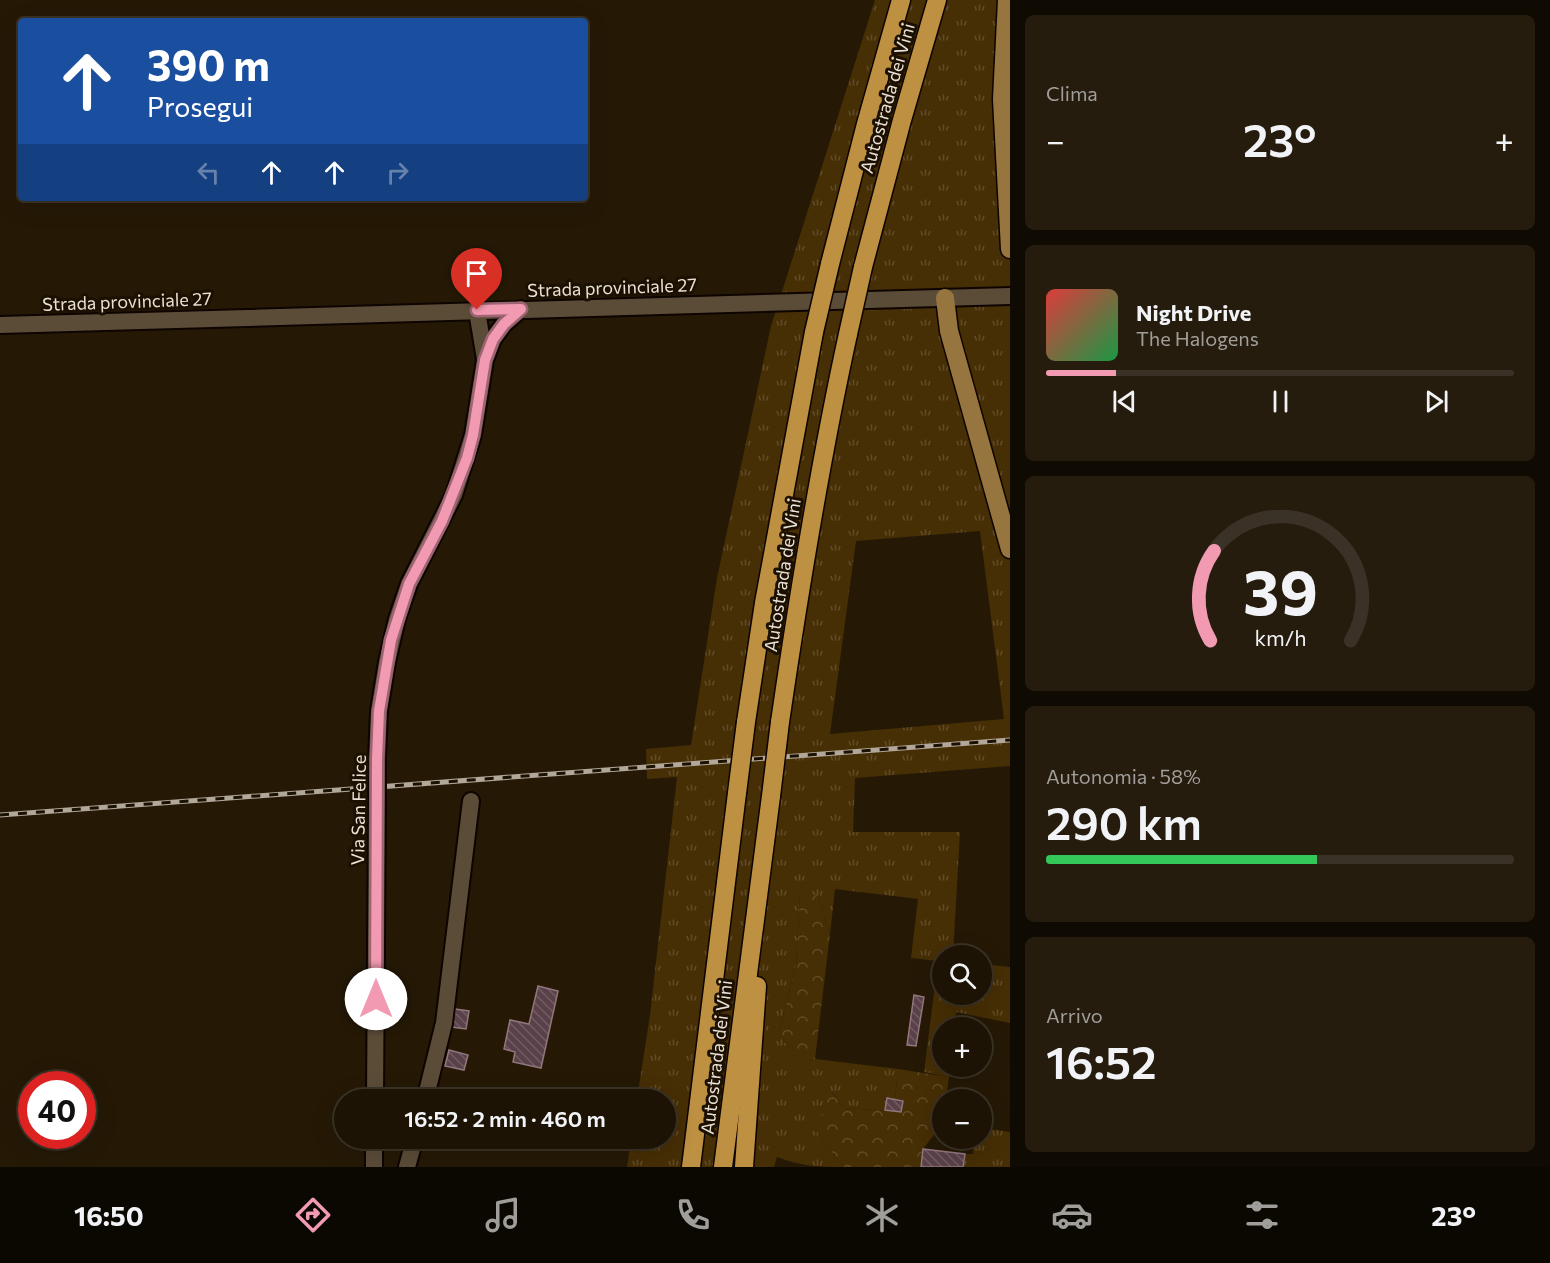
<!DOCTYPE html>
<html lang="it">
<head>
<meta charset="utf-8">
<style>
	:root { --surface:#1c1304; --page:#251c0e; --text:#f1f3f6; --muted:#a09e9a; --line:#3a3226; --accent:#f19ab2 }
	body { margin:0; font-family:Commissioner,sans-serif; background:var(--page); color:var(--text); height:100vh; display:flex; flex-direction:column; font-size:22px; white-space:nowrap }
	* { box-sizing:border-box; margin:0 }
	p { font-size:20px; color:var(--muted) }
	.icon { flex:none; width:33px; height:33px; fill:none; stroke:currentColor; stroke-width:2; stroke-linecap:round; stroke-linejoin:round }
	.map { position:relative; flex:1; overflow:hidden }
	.drawer { display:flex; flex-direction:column; gap:15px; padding:15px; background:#0f0a02; width:540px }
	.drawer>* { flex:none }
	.top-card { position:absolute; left:18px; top:18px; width:570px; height:183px; border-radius:6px; box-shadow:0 6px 24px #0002,0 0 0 2px var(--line); background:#1a4fa0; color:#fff; overflow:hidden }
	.controls { position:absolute; left:932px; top:945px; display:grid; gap:12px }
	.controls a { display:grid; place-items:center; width:60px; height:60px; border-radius:50%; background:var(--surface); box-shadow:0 6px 24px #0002,0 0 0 2px var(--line); font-size:30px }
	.speed { position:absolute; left:18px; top:1071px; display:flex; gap:12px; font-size:30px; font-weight:700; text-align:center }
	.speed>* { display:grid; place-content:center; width:78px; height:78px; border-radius:50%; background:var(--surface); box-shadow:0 6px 24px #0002,0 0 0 2px var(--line); line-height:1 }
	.speed .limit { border:9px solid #d22; background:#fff; color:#111 }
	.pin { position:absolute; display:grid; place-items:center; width:51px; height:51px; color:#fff; margin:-62px -26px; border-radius:50% 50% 50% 0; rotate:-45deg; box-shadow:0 0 6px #0007 }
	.pin .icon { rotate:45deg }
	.me { position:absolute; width:66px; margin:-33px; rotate:0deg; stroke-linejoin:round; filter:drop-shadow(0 0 4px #0008) }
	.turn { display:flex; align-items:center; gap:21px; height:126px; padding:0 30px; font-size:27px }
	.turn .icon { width:78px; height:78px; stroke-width:2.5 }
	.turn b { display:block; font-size:42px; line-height:51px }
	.lanes { display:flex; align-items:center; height:57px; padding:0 30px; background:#0003; justify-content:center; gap:30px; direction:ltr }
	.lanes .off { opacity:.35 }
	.big { font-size:45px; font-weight:600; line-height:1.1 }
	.drawer .tile { flex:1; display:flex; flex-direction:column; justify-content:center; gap:9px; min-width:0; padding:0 21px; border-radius:9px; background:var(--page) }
	.drawer .dial { align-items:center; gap:0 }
	.dial svg { height:156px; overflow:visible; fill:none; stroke:var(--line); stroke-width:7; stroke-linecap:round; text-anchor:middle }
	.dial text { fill:var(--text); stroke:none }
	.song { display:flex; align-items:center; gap:18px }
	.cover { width:72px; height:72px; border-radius:9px; background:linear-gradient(135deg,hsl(0 70% 55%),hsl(140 70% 35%)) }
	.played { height:6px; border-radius:3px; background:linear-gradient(90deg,var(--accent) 15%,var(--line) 15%) }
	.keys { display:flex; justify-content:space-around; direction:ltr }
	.heat { display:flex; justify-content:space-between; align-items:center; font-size:33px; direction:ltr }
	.charge { height:9px; border-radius:4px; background:linear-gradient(90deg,#34c759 58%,var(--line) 0) }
	.trip { position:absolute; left:334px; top:1089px; width:342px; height:60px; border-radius:30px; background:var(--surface); box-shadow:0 6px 24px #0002,0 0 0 2px var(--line); font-weight:600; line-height:60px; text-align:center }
	.dock { display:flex; height:96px; justify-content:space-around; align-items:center; background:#0b0802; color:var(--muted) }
	.dock .icon { width:42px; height:42px }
	.dock .active { color:var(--accent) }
	.dock b { font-size:27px; color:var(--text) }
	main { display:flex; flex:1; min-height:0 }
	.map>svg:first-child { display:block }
</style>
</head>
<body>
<main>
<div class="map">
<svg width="1010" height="1167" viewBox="0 0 1010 1167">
	<defs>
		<pattern id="grass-tufts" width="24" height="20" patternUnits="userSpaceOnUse" patternTransform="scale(1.5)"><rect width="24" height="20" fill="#462e05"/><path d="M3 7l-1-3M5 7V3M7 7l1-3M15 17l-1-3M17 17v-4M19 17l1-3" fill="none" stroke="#614c29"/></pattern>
		<pattern id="forest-crowns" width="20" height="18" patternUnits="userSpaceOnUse" patternTransform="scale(1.5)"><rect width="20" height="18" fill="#462e05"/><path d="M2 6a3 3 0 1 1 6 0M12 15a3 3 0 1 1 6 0" fill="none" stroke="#614c29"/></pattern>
		<pattern id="building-back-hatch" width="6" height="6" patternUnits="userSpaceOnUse" patternTransform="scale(1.5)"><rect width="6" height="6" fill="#5a4149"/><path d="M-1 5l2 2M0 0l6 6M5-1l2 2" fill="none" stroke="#725c62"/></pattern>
	</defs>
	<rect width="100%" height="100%" fill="#251906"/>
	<!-- grass -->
	<g fill="url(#grass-tufts)" fill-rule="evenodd">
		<path d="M875 0H1010V766L855 778 853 832H960L953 955 942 956V994H981V964L1010 967V1023L956 1012 954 1027 942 1028V1066L950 1067 949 1077 924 1072 938 961 911 958 918 899 835 889 830 934 817 895H800L796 965 779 1032 796 1061 815 1059 898 1069 894 1111 843 1108 832 1092 816 1130 843 1167C819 1167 799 1166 777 1157L774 1167H627L631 1139 666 1138V1100L637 1099 650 1015 677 777 647 779 646 749 691 745 717 578 771 326ZM980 531 1004 719 830 734 856 541Z"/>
		<polygon points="990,1129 1010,1132 1010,1167 963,1167 965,1154 973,1154 974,1139 981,1138 981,1133"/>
	</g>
	<!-- forest -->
	<g fill="url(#forest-crowns)">
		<polygon points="800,895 817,895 830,934 815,1059 796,1062 779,1032 796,965"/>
		<polygon points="898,1069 949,1077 946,1099 942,1100 942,1124 923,1149 921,1167 843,1167 816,1130 831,1091 843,1108 894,1111"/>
	</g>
	<!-- building -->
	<g fill="url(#building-back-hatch)" stroke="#92767e" stroke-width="1.5">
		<polygon points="538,986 558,991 541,1068 513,1062 515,1052 504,1049 510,1020 529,1024"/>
		<polygon points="914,995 924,997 916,1046 907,1045"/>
		<polygon points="455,1009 469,1011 466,1029 452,1027"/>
		<polygon points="449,1050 468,1055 464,1070 445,1066"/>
		<polygon points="887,1098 903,1101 901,1112 885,1110"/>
		<polygon points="923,1149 965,1154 963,1167 921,1167"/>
	</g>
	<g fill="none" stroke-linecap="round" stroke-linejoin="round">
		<defs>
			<g id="minor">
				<polyline points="477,311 485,359"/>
				<polyline points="0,325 1010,296"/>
				<polyline points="377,759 379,711 387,662 397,619 409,584 454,495 473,435 485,360 493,339 504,324 521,309"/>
				<polyline points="375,1100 377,796"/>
				<polyline points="425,1100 444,1023 471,801"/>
				<polyline points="374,1167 374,1138"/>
				<polyline points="407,1167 415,1138"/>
			</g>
			<g id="major">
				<polyline points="1007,0 1002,99 1010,249"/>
				<polyline points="945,298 949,331 1010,549"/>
			</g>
			<g id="highway">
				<polyline points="830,264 866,124 901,0"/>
				<polyline points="863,267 902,120 937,0"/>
				<polyline points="746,722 764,603 814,332"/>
				<path d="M780 722C799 592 820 462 848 334"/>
				<polyline points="691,1167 737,793"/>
				<polyline points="723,1167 771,796"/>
				<polyline points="744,1167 757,986"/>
			</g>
		</defs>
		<!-- minor casing -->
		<use href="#minor" stroke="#0e0400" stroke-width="20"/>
		<!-- major casing -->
		<use href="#major" stroke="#0e0400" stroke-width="21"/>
		<!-- highway casing -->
		<use href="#highway" stroke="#0e0400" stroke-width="21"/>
		<!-- minor -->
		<use href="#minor" stroke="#5b4c38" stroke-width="16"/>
		<!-- major -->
		<use href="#major" stroke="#96753e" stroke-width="18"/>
		<!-- highway -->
		<use href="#highway" stroke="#be9042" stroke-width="18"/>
		<defs>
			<polyline id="rail" points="0,815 1010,740"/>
		</defs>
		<!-- rail casing -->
		<use href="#rail" stroke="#b1a79a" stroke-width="5"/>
		<!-- rail -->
		<use href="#rail" stroke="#1c1001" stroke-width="3" stroke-dasharray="9" stroke-linecap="butt"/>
		<defs>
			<polyline id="minor-bridge" points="377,796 377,759"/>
			<g id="highway-bridge">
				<polyline points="814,332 830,264"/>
				<polyline points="848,334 863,267"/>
				<polyline points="737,793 746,722"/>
				<polyline points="771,796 780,722"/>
			</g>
		</defs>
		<!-- minor-bridge casing -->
		<use href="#minor-bridge" stroke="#0e0400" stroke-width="20" stroke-linecap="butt"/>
		<!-- highway-bridge casing -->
		<use href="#highway-bridge" stroke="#0e0400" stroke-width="21" stroke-linecap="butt"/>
		<!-- minor-bridge -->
		<use href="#minor-bridge" stroke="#5b4c38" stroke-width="16"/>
		<!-- highway-bridge -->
		<use href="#highway-bridge" stroke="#be9042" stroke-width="18"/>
	</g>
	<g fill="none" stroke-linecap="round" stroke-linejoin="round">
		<defs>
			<polyline id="route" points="376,999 377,759 379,711 391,640 409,584 442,521 467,458 473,435 485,360 493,339 504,324 521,309 477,310"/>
		</defs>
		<!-- route casing -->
		<use href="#route" stroke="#9d6474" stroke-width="15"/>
		<!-- route -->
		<use href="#route" stroke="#f19ab2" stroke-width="10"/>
	</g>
	<g text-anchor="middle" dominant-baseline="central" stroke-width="6" stroke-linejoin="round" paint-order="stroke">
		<!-- street labels -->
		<g font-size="18" fill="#eae1d6" stroke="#1c1001">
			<text transform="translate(887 98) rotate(-74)">Autostrada dei Vini</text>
			<text transform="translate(612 287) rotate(-2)">Strada provinciale 27</text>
			<text transform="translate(127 301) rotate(-2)">Strada provinciale 27</text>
			<text transform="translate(782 575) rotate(-81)">Autostrada dei Vini</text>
			<text transform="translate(358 810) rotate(-89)">Via San Felice</text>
			<text transform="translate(716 1057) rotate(-83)">Autostrada dei Vini</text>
		</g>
	</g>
</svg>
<div class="controls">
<a><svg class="icon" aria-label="search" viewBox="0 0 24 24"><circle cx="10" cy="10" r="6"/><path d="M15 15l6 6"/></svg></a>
<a>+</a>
<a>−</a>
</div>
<div class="speed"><div class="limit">40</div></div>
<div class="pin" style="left:477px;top:310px;background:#d93025"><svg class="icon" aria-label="arrive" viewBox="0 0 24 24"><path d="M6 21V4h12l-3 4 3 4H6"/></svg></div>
<svg class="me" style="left:376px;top:999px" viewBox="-20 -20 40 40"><circle r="19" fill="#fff"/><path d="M0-13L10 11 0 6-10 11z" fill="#f19ab2"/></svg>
<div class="trip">16:52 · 2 min · 460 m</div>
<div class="top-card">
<div class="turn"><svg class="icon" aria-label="ahead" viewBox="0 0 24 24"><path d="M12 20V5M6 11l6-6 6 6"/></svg><div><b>390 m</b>Prosegui</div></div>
<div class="lanes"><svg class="icon off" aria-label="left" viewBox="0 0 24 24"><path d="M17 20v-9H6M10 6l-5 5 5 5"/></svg><svg class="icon" aria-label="ahead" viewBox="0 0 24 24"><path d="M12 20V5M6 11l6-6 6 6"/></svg><svg class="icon" aria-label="ahead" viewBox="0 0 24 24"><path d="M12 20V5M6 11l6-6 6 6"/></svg><svg class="icon off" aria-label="right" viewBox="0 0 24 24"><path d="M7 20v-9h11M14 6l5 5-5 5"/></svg></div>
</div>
</div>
<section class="drawer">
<div class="tile"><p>Clima</p>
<div class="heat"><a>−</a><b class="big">23°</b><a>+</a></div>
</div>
<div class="tile">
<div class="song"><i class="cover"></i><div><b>Night Drive</b><p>The Halogens</p></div></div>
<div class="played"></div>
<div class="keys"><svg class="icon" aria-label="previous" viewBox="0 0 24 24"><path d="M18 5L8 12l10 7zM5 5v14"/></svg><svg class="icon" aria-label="pause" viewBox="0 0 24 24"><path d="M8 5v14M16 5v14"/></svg><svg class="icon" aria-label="next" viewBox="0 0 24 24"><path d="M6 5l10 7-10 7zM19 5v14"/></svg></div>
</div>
<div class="tile dial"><svg viewBox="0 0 100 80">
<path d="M14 69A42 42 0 1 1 86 69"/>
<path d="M14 69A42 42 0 0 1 16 23" stroke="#f19ab2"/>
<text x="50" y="56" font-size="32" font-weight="700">39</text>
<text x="50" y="72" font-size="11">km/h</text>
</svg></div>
<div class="tile"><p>Autonomia · 58%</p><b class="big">290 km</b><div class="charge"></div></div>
<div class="tile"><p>Arrivo</p><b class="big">16:52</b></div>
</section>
</main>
<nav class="dock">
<b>16:50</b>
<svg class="icon active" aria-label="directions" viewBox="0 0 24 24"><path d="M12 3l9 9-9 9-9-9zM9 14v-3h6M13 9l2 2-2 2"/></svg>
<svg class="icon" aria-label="music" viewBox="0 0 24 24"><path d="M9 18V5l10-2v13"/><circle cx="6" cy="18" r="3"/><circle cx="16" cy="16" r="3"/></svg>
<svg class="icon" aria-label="phone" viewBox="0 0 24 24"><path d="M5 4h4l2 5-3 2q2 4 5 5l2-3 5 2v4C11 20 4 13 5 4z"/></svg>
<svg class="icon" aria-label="climate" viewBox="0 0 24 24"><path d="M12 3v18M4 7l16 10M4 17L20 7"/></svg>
<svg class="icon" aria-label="car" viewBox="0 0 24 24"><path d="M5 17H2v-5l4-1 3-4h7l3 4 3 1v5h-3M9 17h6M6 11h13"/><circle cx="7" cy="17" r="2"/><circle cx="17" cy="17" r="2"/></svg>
<svg class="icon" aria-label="filters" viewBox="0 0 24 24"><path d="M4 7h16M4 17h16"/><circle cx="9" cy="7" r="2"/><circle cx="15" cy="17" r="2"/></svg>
<b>23°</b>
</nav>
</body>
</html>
